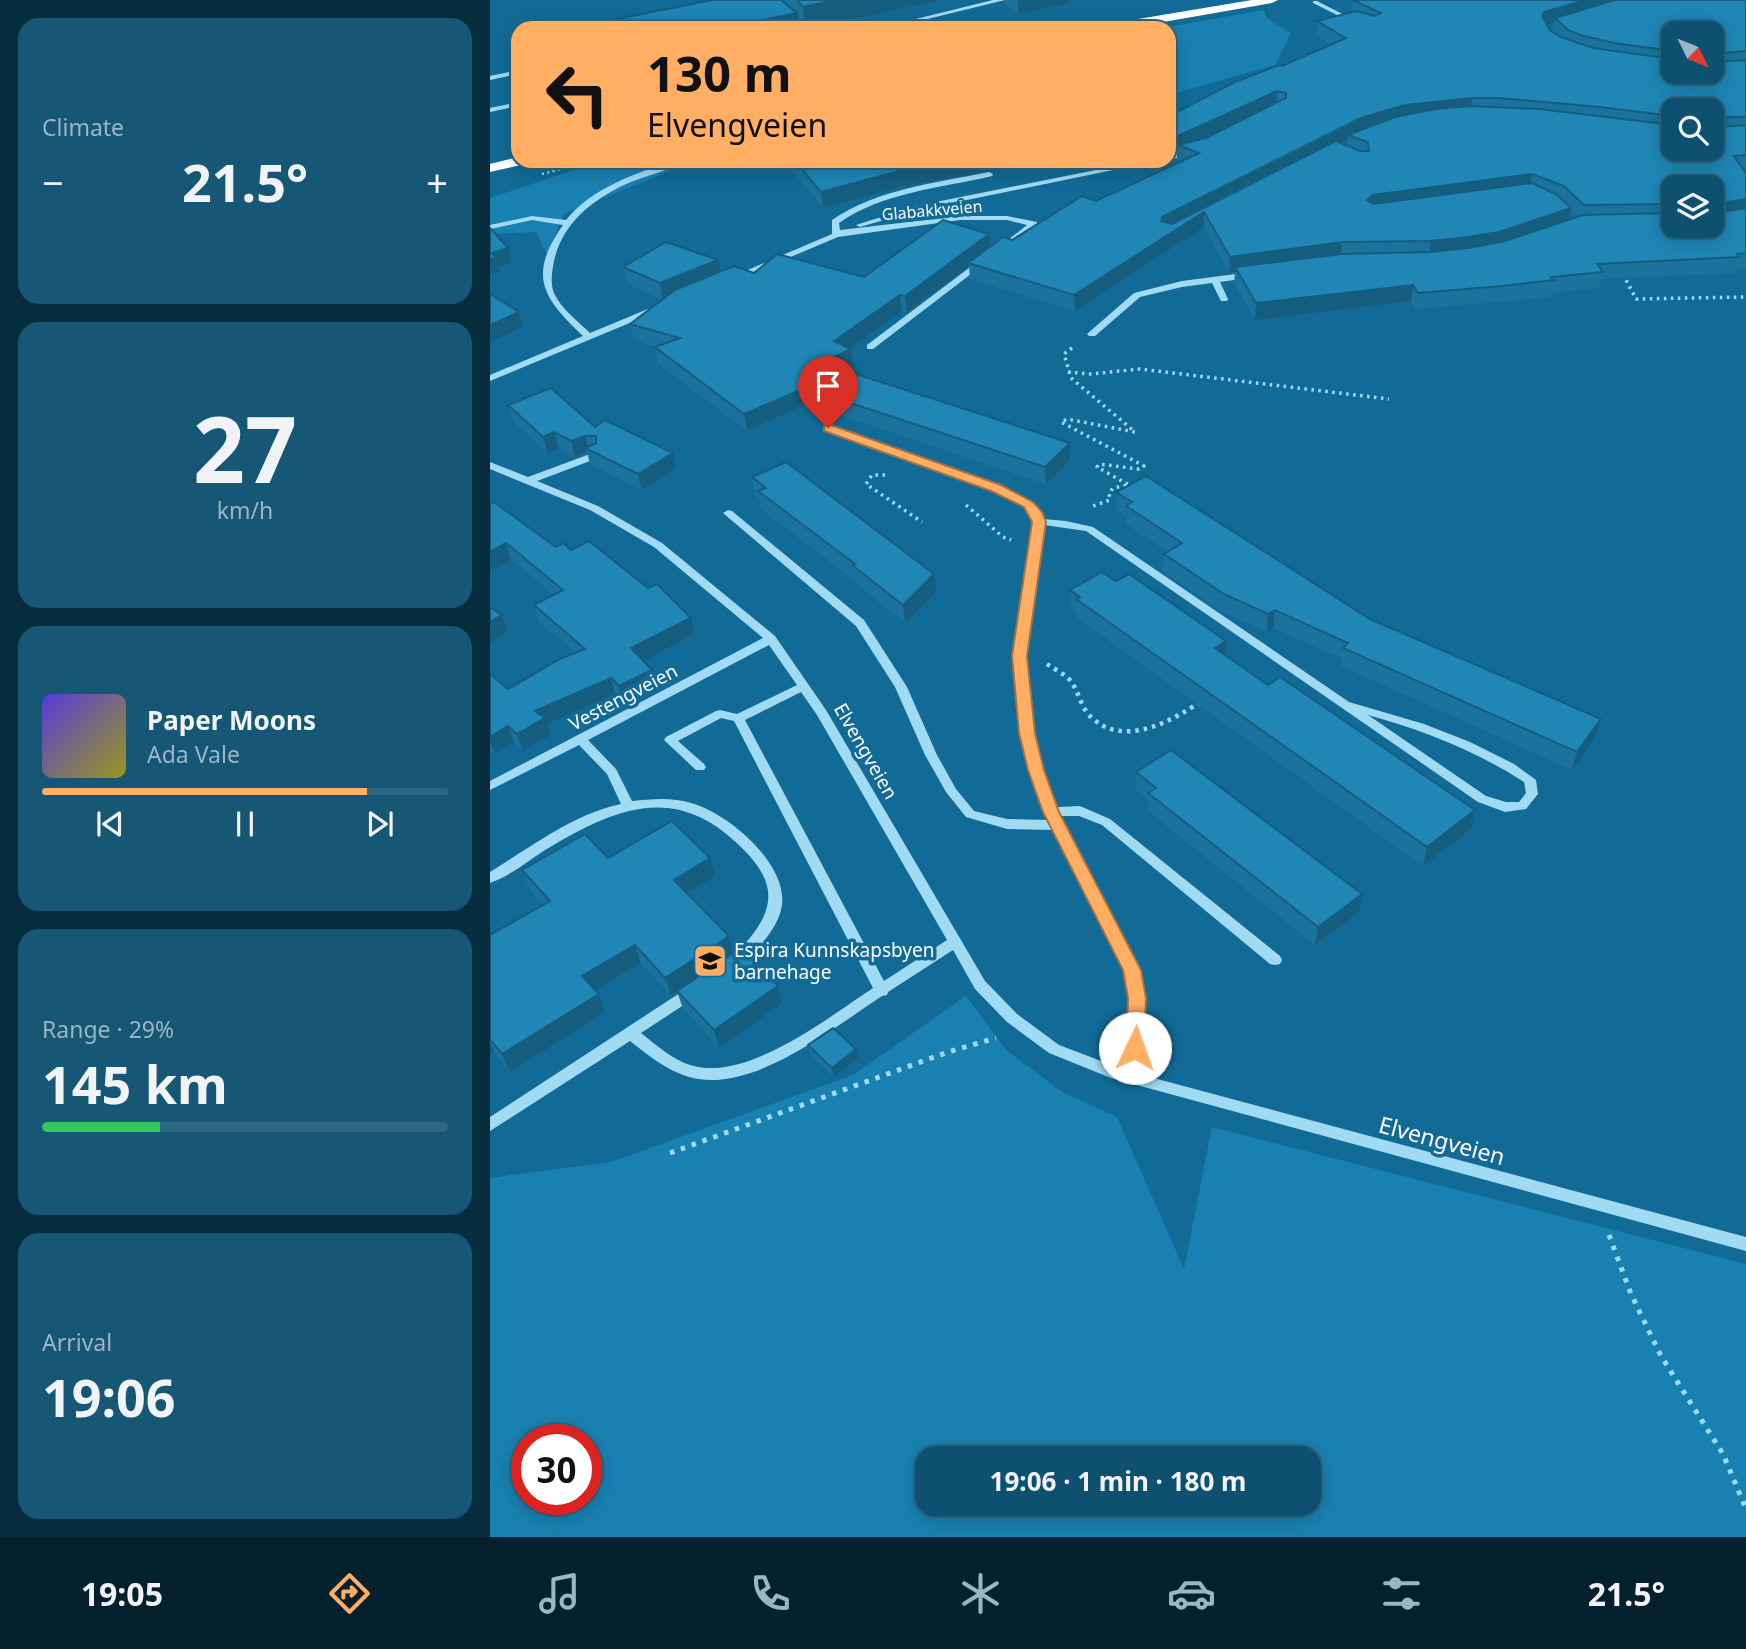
<!DOCTYPE html>
<html lang="en">
<head>
<meta charset="utf-8">
<style>
	:root { --surface:#0d5070; --page:#165775; --text:#f1f3f6; --muted:#9ab5c3; --line:#2d6783; --accent:#ffae64 }
	body { margin:0; font-family:"Noto Sans",sans-serif; background:var(--page); color:var(--text); height:100vh; display:flex; flex-direction:column; font-size:26px; white-space:nowrap }
	* { box-sizing:border-box; margin:0 }
	p { font-size:23px; color:var(--muted) }
	.icon { flex:none; width:38px; height:38px; fill:none; stroke:currentColor; stroke-width:2; stroke-linecap:round; stroke-linejoin:round }
	.map { position:relative; flex:1; overflow:hidden }
	.panel { display:flex; flex-direction:column; gap:18px; padding:18px; background:#072c3e; width:490px }
	.panel>* { flex:none }
	.banner { position:absolute; left:21px; top:21px; width:665px; height:147px; border-radius:21px; box-shadow:0 4px 18px #0003,0 0 0 2px var(--line); background:#ffae64; color:#111; overflow:hidden }
	.needle { width:46px; rotate:133deg }
	.tools { position:absolute; left:1171px; top:21px; display:grid; gap:14px }
	.tools a { display:grid; place-items:center; width:63px; height:63px; border-radius:14px; background:var(--surface); box-shadow:0 4px 18px #0003,0 0 0 2px var(--line); font-size:35px }
	.speed { position:absolute; left:21px; top:1424px; display:flex; gap:14px; font-size:35px; font-weight:700; text-align:center }
	.speed>* { display:grid; place-content:center; width:91px; height:91px; border-radius:50%; background:var(--surface); box-shadow:0 4px 18px #0003,0 0 0 2px var(--line); line-height:1 }
	.speed .limit { border:10px solid #d22; background:#fff; color:#111 }
	.pin { position:absolute; display:grid; place-items:center; width:60px; height:60px; color:#fff; margin:-72px -30px; border-radius:50% 50% 50% 0; rotate:-45deg; box-shadow:0 0 7px #0007 }
	.pin .icon { rotate:45deg }
	.me { position:absolute; width:77px; margin:-38px; rotate:3deg; stroke-linejoin:round; filter:drop-shadow(0 0 5px #0008) }
	.turn { display:flex; align-items:center; gap:24px; height:147px; padding:0 21px; font-size:32px }
	.turn .icon { width:91px; height:91px; stroke-width:2.5 }
	.turn b { display:block; font-size:49px; line-height:60px }
	.big { font-size:52px; font-weight:700; line-height:1.1 }
	.panel .tile { flex:1; display:flex; flex-direction:column; justify-content:center; gap:10px; min-width:0; padding:0 24px; border-radius:21px; background:var(--page) }
	.panel .dial { align-items:center; gap:0 }
	.dial b { font-size:91px; line-height:1 }
	.song { display:flex; align-items:center; gap:21px }
	.cover { width:84px; height:84px; border-radius:10px; background:linear-gradient(135deg,hsl(250 70% 55%),hsl(60 70% 35%)) }
	.played { height:7px; border-radius:4px; background:linear-gradient(90deg,var(--accent) 80%,var(--line) 80%) }
	.keys { display:flex; justify-content:space-around; direction:ltr }
	.heat { display:flex; justify-content:space-between; align-items:center; font-size:38px; direction:ltr }
	.charge { height:10px; border-radius:5px; background:linear-gradient(90deg,#34c759 29%,var(--line) 0) }
	.trip { position:absolute; left:425px; top:1446px; width:406px; height:70px; border-radius:21px; background:var(--surface); box-shadow:0 4px 18px #0003,0 0 0 2px var(--line); font-weight:700; line-height:70px; text-align:center }
	.tab-bar { display:flex; height:112px; justify-content:space-around; align-items:center; background:#05202d; color:var(--muted) }
	.tab-bar .icon { width:49px; height:49px }
	.tab-bar .active { color:var(--accent) }
	.tab-bar b { font-size:32px; color:var(--text) }
	main { display:flex; flex:1; min-height:0 }
	.map>svg:first-child { display:block }
</style>
</head>
<body>
<main>
<section class="panel">
<div class="tile"><p>Climate</p>
<div class="heat"><a>−</a><b class="big">21.5°</b><a>+</a></div>
</div>
<div class="tile dial"><b>27</b><p>km/h</p></div>
<div class="tile">
<div class="song"><i class="cover"></i><div><b>Paper Moons</b><p>Ada Vale</p></div></div>
<div class="played"></div>
<div class="keys"><svg class="icon" aria-label="previous" viewBox="0 0 24 24"><path d="M18 5L8 12l10 7zM5 5v14"/></svg><svg class="icon" aria-label="pause" viewBox="0 0 24 24"><path d="M8 5v14M16 5v14"/></svg><svg class="icon" aria-label="next" viewBox="0 0 24 24"><path d="M6 5l10 7-10 7zM19 5v14"/></svg></div>
</div>
<div class="tile"><p>Range · 29%</p><b class="big">145 km</b><div class="charge"></div></div>
<div class="tile"><p>Arrival</p><b class="big">19:06</b></div>
</section>
<div class="map">
<svg width="1256" height="1537" viewBox="0 0 1256 1537">
	<rect width="100%" height="100%" fill="#116b96"/>
	<!-- green -->
	<g fill="#1981b1" fill-rule="evenodd">
		<polygon points="774,10 777,18 801,33 785,65 679,95 679,28 672,28"/>
		<polygon points="111,161 204,161 74,214 57,254 46,232 0,234 0,198"/>
		<path d="M476 996 516 1050 572 1092 627 1117 694 1269 722 1127 1256 1264V1537H0V1178L121 1162 363 1075ZM96 1440V1500H37V1440ZM438 1458H819V1503H438Z"/>
	</g>
	<g fill="none" stroke-linecap="round" stroke-linejoin="round">
		<!-- path-far3 -->
		<polyline stroke="#a1daf3" stroke-width="2.5" stroke-dasharray="2 3.5" stroke-linecap="butt" points="52,174 102,161"/>
		<!-- path-far2 -->
		<g stroke="#a1daf3" stroke-width="3.5" stroke-dasharray="2.5 4.5" stroke-linecap="butt">
			<polyline points="1133,274 1146,299 1256,297"/>
			<polyline points="582,348 574,354 581,378 645,432 577,419 571,422 654,466 648,469 609,464 607,467 639,485 623,488 619,493 620,500 603,506"/>
			<polyline points="578,372 600,374 650,369 899,399"/>
			<polyline points="395,475 382,475 376,484 432,522"/>
			<polyline points="476,505 513,537 521,540"/>
		</g>
		<!-- path-far1 -->
		<path stroke="#a1daf3" stroke-width="4.5" stroke-dasharray="3.5 5" stroke-linecap="butt" d="M557 664C564 669 573 673 579 679 589 690 590 707 601 717 633 748 680 722 710 702"/>
		<!-- path -->
		<g stroke="#a1daf3" stroke-width="5" stroke-dasharray="4.5 7" stroke-linecap="butt">
			<polyline points="180,1153 458,1052 506,1038"/>
			<polyline points="1119,1235 1141,1294 1171,1356 1233,1454 1256,1509"/>
		</g>
		<!-- minor -->
		<g fill="#a1daf3" fill-rule="evenodd">
			<polygon points="277,0 284,0 314,28 307,28"/>
			<polygon points="503,0 515,0 401,28 389,28"/>
			<polygon points="823,1 827,1 868,22 863,23 823,3"/>
			<polygon points="28,70 28,74 0,80 0,76"/>
			<polygon points="28,102 28,106 0,112 0,108"/>
			<polygon points="702,150 705,150 705,154 679,160 679,156"/>
			<path d="M182 161H194C177 172 153 176 134 185 102 200 72 224 64 261 62 272 60 283 64 293 71 309 88 321 100 333L165 306H171V310L0 381V375L93 336C53 298 37 276 73 225L42 220 0 229V225L42 216 76 220C102 188 144 174 182 161Z"/>
			<polygon points="651,161 667,161 428,210 370,227 366,225 426,206"/>
			<path d="M499 172 503 174 502 176C451 188 393 192 349 223L350 230 470 216H517L547 222V226L516 249 509 247 537 225 517 220H470L348 237 246 280 239 278 342 234V220C387 189 446 183 499 172Z"/>
			<polygon points="487,262 494,264 383,349 377,349 377,345"/>
			<polygon points="761,272 764,273 764,277 730,282 738,299 737,301 731,301 722,283 692,287 650,297 605,336 599,336 597,334 644,293 692,281"/>
			<path d="M339 425 510 486 542 502 551 512 553 519 576 521 603 527 859 702 934 724 980 742 1024 764 1046 780 1048 794 1036 809 1015 812 988 802 596 531 554 525C547 565 538 604 536 643 533 700 547 755 568 807L590 806 620 819 790 956 792 960 790 964 785 965 780 964 612 825 589 816H571L649 970C655 1005 654 1039 645 1073L1256 1237V1251L621 1078 559 1053 517 1022 485 989 463 950 398 992 397 995 392 996C343 1028 261 1095 199 1077 176 1070 158 1055 140 1041L0 1131V1117L199 987 204 985 209 987 211 991 209 995 151 1033C166 1045 182 1059 200 1065 256 1083 339 1017 383 988L244 721 231 718 188 741 214 764 216 767 214 770H206L174 740 176 737 226 711 230 710 247 714 307 685 279 645 98 740 126 769 142 801C162 799 182 797 201 803 238 813 297 863 292 905 289 928 266 951 250 967L245 968 240 967 238 963C244 954 252 947 259 939 287 905 284 881 254 850 187 781 127 807 55 850 38 861 20 876 0 883V872C41 847 83 814 131 804L117 774 89 745 0 790V781L273 638 164 547 100 510 0 469V462L38 477 100 454H108V458L47 481 108 506 172 543 285 636 336 710 495 981 527 1014 569 1045 632 1069 639 1024V997L635 970 565 830 517 829 476 817 456 792 435 755 405 687 366 626 233 513 238 510 242 511 374 620 417 687 447 755 466 789 484 811 517 819 560 820 555 812 556 809C535 755 521 699 525 640 528 600 537 561 544 522L541 513 534 506 502 490 336 430 334 428ZM311 692 327 715 457 940 394 981 255 720ZM878 715C933 730 986 751 1034 782L1036 793 1029 802H1016L996 796Z"/>
		</g>
		<!-- highway -->
		<g fill="#fff" fill-rule="evenodd">
			<polygon points="762,0 788,0 782,3 639,28 612,28 618,24"/>
			<polygon points="28,157 28,161 37,161 35,164 0,172 0,164"/>
		</g>
	</g>
	<!-- wall -->
	<g fill="#1b739d" fill-rule="evenodd">
		<polygon points="291,0 452,0 321,28 315,28 307,20 309,28 103,28 102,24"/>
		<polygon points="514,0 580,0 580,3 528,14 514,3"/>
		<path d="M863 0H1256V170H1255L1256 173V269H1246L1245 273 1111 279 1109 288 1061 293V297L1009 302 925 309 921 301 765 320 744 283 745 272 739 273 714 227 585 311 480 279 479 266 417 312 412 311 359 348 363 365 353 370 580 460 556 484 317 404 257 431 168 364 165 347H167L144 340 140 324 172 300 137 284 133 267 374 277 499 234 500 247 522 240 691 162 687 161 685 113 841 44 826 36 827 21 861 13ZM1064 23 1063 32 1060 30 1057 25ZM1183 33H1222V72H1183ZM1183 110 1222 149H1183ZM858 139 857 146 850 143ZM1183 187 1222 226H1183ZM1081 211 1087 217 1079 220Z"/>
		<polygon points="294,161 506,161 506,164 504,164 505,170 415,186 333,208"/>
		<polygon points="18,405 105,427 183,453 186,469 152,490 100,464 97,452 85,457 69,448 58,453 23,421"/>
		<polygon points="262,477 444,574 446,592 415,623 365,583 364,580 271,509 269,498 265,495"/>
		<polygon points="626,492 880,619 1111,719 1106,737 1082,770 851,666 852,659 783,628 777,632 733,612 673,572 674,554 678,552 636,524 636,516 626,510"/>
		<polygon points="0,504 66,547 81,550 204,634 153,661 167,686 133,703 125,694 57,724 60,735 33,751 24,742 5,754 0,750 0,674 18,689 86,653 49,622 44,605 64,595 21,559 0,571"/>
		<polygon points="580,590 735,656 778,685 985,810 981,829 933,866 586,617 586,612 581,608"/>
		<polygon points="646,772 872,894 869,912 825,945 658,811 658,800 646,790"/>
		<polygon points="118,858 225,876 197,893 243,953 292,1003 229,1048 193,1009 187,991 181,995 151,963 105,990 109,994 115,1012 20,1072 4,1052 0,1055 0,935 53,905 39,888 32,870"/>
		<polygon points="318,1045 368,1058 344,1077 320,1054"/>
	</g>
	<!-- shaded-wall -->
	<g fill="#165e7f">
		<polygon points="346,0 452,0 321,28 316,28 313,7"/>
		<polygon points="531,0 580,0 580,3 528,14 528,1"/>
		<polygon points="1096,0 1124,0 1065,18 1064,23 1051,26 1052,16 1054,12"/>
		<polygon points="307,13 309,28 234,28"/>
		<polygon points="787,91 786,106 695,148 688,145 688,151 679,155 679,140"/>
		<polygon points="982,98 980,112 858,135 858,139 672,233 671,221 672,217 871,118 915,105"/>
		<polygon points="464,161 506,161 506,164 504,164 505,170 415,186 333,208 331,192 413,170"/>
		<polygon points="1042,174 1040,189 882,210 877,200 883,195"/>
		<polygon points="1256,199 1256,214 1222,218 1226,204"/>
		<polygon points="1081,208 1078,224 1006,247 939,256 941,241"/>
		<polygon points="714,212 714,227 585,311 584,295"/>
		<polygon points="499,234 500,249 478,263 479,266 417,312 415,296"/>
		<polygon points="852,242 850,258 745,267 745,272 739,273 740,257"/>
		<polygon points="18,248 22,263 9,267 10,272 0,275 0,259 2,253"/>
		<polygon points="228,260 231,276 173,300 170,283"/>
		<polygon points="923,285 921,301 765,320 766,303"/>
		<polygon points="410,295 412,311 353,353 361,349 363,365 334,380 332,363 344,341"/>
		<polygon points="29,312 33,327 0,342 0,325"/>
		<polygon points="315,388 317,404 257,431 254,414"/>
		<polygon points="64,432 69,448 58,453 53,437"/>
		<polygon points="95,436 99,449 95,448 97,452 85,457 81,441"/>
		<polygon points="580,443 580,460 556,484 555,467"/>
		<polygon points="183,453 186,469 152,490 148,474"/>
		<polygon points="16,543 21,559 0,571 0,552"/>
		<polygon points="444,574 446,592 415,623 413,605"/>
		<polygon points="785,610 783,628 777,632 778,614"/>
		<polygon points="12,615 17,632 0,643 0,622"/>
		<polygon points="201,618 204,634 146,665 141,648"/>
		<polygon points="736,641 735,659 725,648"/>
		<polygon points="162,670 167,686 133,703 129,686"/>
		<polygon points="121,678 125,694 57,724 60,735 33,751 27,734 45,711"/>
		<polygon points="1111,719 1106,737 1082,770 1087,752"/>
		<polygon points="18,726 24,742 5,754 0,741 0,737"/>
		<polygon points="985,810 981,829 933,866 937,847"/>
		<polygon points="220,858 225,876 189,898 184,880"/>
		<polygon points="872,894 869,912 825,945 828,927"/>
		<polygon points="238,935 243,953 239,957 181,995 175,978"/>
		<polygon points="145,945 151,963 99,994 92,976"/>
		<polygon points="288,986 292,1003 229,1048 224,1030"/>
		<polygon points="109,994 115,1012 20,1072 12,1054"/>
		<polygon points="0,1042 4,1052 0,1055"/>
		<polygon points="366,1049 368,1058 344,1077 342,1068"/>
	</g>
	<!-- building -->
	<g fill="#1f86b6" stroke="#165e7f" stroke-width="2" fill-rule="evenodd">
		<polygon points="222,0 291,0 307,13 234,28 105,28 102,24"/>
		<polygon points="307,0 346,0 313,7"/>
		<path d="M863 0H1096L1054 12 1052 16 1060 30 1071 37 1103 48 1183 59V72H1222V62L1256 60V117H1226L1223 120 1226 127 1256 125V155L1244 156 1256 173V199L1226 204 1224 210 1227 213 1256 208V253L1247 254 1249 257 1107 264 1113 272 1061 277 1064 280 1012 286 928 293 923 285 766 303 745 267 852 254 941 252 979 248 1015 241 1093 215 1183 213V226H1222V187H1183V204L1094 205 1074 186 1042 174 883 195 877 200 884 204 1042 183 1066 194 1081 208 1009 232 978 237 941 241 852 242 740 257 714 212 584 295 478 263 513 237 522 240 592 196 606 201 709 153 688 145 716 138 796 98V93L787 91 679 140V111L685 113 745 82 789 65 792 66 856 38 827 21 866 11 885 16 891 13ZM982 98H1008L1110 107 1183 116V110H1222V149H1183V125L1049 109 980 106 946 109 905 117 858 135 878 142 879 151H870L846 141 682 224 671 221 672 217 871 118 915 105Z"/>
		<polygon points="1125,0 1256,0 1256,51 1222,54 1222,33 1183,33 1183,51 1124,43 1090,35 1078,30 1065,18"/>
		<polygon points="305,161 464,161 413,170 331,192"/>
		<polygon points="453,220 499,234 415,296 410,295 344,341 361,349 332,363 580,443 555,467 315,388 254,414 165,347 190,338 140,324 185,290 244,266 264,273 287,254 374,277"/>
		<polygon points="0,228 18,248 2,253 6,258 0,259"/>
		<polygon points="176,242 228,260 170,283 133,267"/>
		<polygon points="0,294 29,312 0,325"/>
		<polygon points="61,388 105,427 115,420 183,453 148,474 95,448 106,443 106,436 95,436 81,441 64,432 53,437 18,405"/>
		<polygon points="296,462 444,574 413,605 362,565 365,564 268,491 276,488 262,477"/>
		<polygon points="656,476 880,619 1111,719 1087,752 853,648 858,643 785,610 778,614 734,594 674,554 692,543 636,506 642,502 626,492"/>
		<polygon points="4,502 66,547 73,543 81,550 99,541 158,588 167,584 201,618 141,648 162,670 129,686 121,678 45,711 55,718 27,734 18,726 0,737 0,674 18,689 70,659 95,649 44,605 73,590 16,543 0,552 0,504"/>
		<polygon points="612,572 626,581 639,574 736,641 725,648 778,685 790,677 985,810 937,847 586,599 590,597 580,590"/>
		<polygon points="0,607 12,615 0,622"/>
		<polygon points="681,750 872,894 828,927 658,793 666,788 646,772"/>
		<polygon points="182,821 220,858 184,880 238,935 235,939 175,978 145,945 92,976 109,994 12,1054 0,1039 0,935 60,901 32,870 95,834 118,858"/>
		<polygon points="251,948 288,986 224,1030 187,991"/>
		<polygon points="343,1028 366,1049 342,1068 318,1045"/>
	</g>
	<!-- route -->
	<polygon fill="#ffae64" stroke="#a67141" stroke-width="2" points="338,424 511,485 543,502 552,512 556,522 537,656 545,733 554,770 569,812 651,970 656,998 654,1048 652,1053 645,1056 638,1053 636,1048 638,998 633,970 553,812 538,770 529,733 522,656 542,522 534,507 501,491 334,431 334,426"/>
	<!-- icons -->
	<defs>
		<symbol id="school-square" viewBox="-11 -11 22 22"><rect x="-9" y="-9" width="18" height="18" rx="4" fill="#ffae64" stroke="#116b96"/><path d="M0-5L7-2L0 1L-7-2ZM-4 1L0 2.5L4 1V4Q0 6-4 4Z" fill="#111"/></symbol>
	</defs>
	<g fill-rule="evenodd">
		<use href="#school-square" x="201" y="942" width="38" height="38"/>
	</g>
	<g text-anchor="middle" dominant-baseline="central" stroke-width="7" stroke-linejoin="round" paint-order="stroke">
		<!-- far-street labels -->
		<g font-size="16" fill="#fff" stroke="#116b96">
			<text transform="translate(442 210) rotate(-5)">Glabakkveien</text>
		</g>
		<!-- street labels -->
		<g font-size="19" fill="#fff" stroke="#116b96">
			<text transform="translate(133 697) rotate(-28)">Vestengveien</text>
			<text transform="translate(376 751) rotate(60)">Elvengveien</text>
		</g>
		<!-- poi labels -->
		<g font-size="19" fill="#fff" stroke="#116b96" text-anchor="start">
			<text x="244" y="950">Espira Kunnskapsbyen<tspan x="244" dy="22">barnehage</tspan></text>
		</g>
		<!-- near-street labels -->
		<g font-size="23" fill="#fff" stroke="#116b96">
			<text transform="translate(952 1140) rotate(15)">Elvengveien</text>
		</g>
	</g>
</svg>
<div class="tools">
<a><svg class="needle" viewBox="-14 -14 28 28"><path d="M0-13l5 13h-10z" fill="#e53935"/><path d="M0 13l5-13h-10z" fill="#9ab5c3"/></svg></a>
<a><svg class="icon" aria-label="search" viewBox="0 0 24 24"><circle cx="10" cy="10" r="6"/><path d="M15 15l6 6"/></svg></a>
<a><svg class="icon" aria-label="layers" viewBox="0 0 24 24"><path d="M12 4l9 5-9 5-9-5zM3 14l9 5 9-5"/></svg></a>
</div>
<div class="speed"><div class="limit">30</div></div>
<div class="pin" style="left:338px;top:428px;background:#d93025"><svg class="icon" aria-label="arrive" viewBox="0 0 24 24"><path d="M6 21V4h12l-3 4 3 4H6"/></svg></div>
<svg class="me" style="left:645px;top:1048px" viewBox="-20 -20 40 40"><circle r="19" fill="#fff"/><path d="M0-13L10 11 0 6-10 11z" fill="#ffae64"/></svg>
<div class="trip">19:06 · 1 min · 180 m</div>
<div class="banner">
<div class="turn"><svg class="icon" aria-label="left" viewBox="0 0 24 24"><path d="M17 20v-9H6M10 6l-5 5 5 5"/></svg><div><b>130 m</b>Elvengveien</div></div>
</div>
</div>
</main>
<nav class="tab-bar">
<b>19:05</b>
<svg class="icon active" aria-label="directions" viewBox="0 0 24 24"><path d="M12 3l9 9-9 9-9-9zM9 14v-3h6M13 9l2 2-2 2"/></svg>
<svg class="icon" aria-label="music" viewBox="0 0 24 24"><path d="M9 18V5l10-2v13"/><circle cx="6" cy="18" r="3"/><circle cx="16" cy="16" r="3"/></svg>
<svg class="icon" aria-label="phone" viewBox="0 0 24 24"><path d="M5 4h4l2 5-3 2q2 4 5 5l2-3 5 2v4C11 20 4 13 5 4z"/></svg>
<svg class="icon" aria-label="climate" viewBox="0 0 24 24"><path d="M12 3v18M4 7l16 10M4 17L20 7"/></svg>
<svg class="icon" aria-label="car" viewBox="0 0 24 24"><path d="M5 17H2v-5l4-1 3-4h7l3 4 3 1v5h-3M9 17h6M6 11h13"/><circle cx="7" cy="17" r="2"/><circle cx="17" cy="17" r="2"/></svg>
<svg class="icon" aria-label="filters" viewBox="0 0 24 24"><path d="M4 7h16M4 17h16"/><circle cx="9" cy="7" r="2"/><circle cx="15" cy="17" r="2"/></svg>
<b>21.5°</b>
</nav>
</body>
</html>
